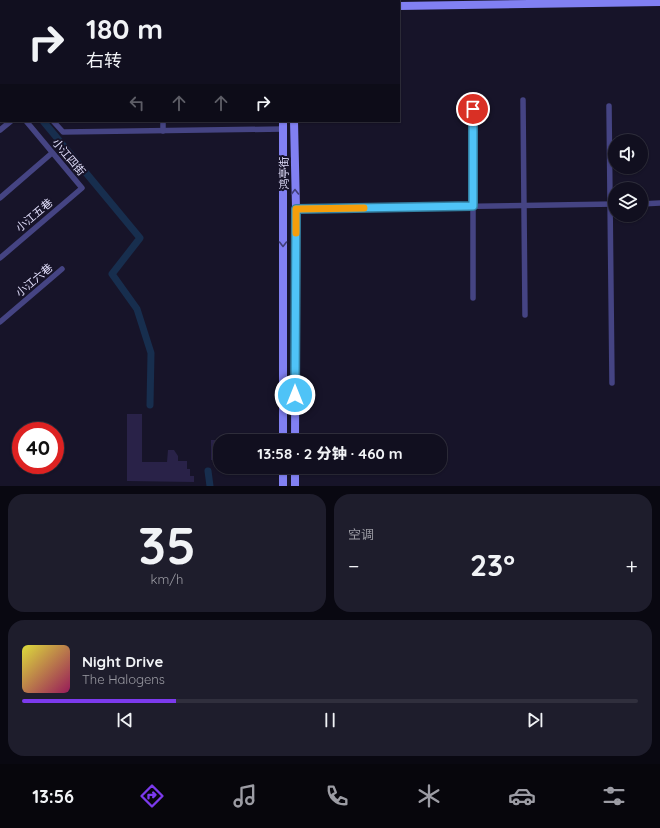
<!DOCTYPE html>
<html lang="zh">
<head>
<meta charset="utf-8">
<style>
	:root { --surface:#110f1f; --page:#1e1d2c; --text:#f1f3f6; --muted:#9c9ca4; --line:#302f3d; --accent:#7c3aed }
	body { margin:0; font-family:Quicksand,"Noto Sans SC",sans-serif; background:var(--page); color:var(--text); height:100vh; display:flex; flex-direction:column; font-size:15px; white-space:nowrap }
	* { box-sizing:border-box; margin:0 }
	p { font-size:13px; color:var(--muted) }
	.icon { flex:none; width:22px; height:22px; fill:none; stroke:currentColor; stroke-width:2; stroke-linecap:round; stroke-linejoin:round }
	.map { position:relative; height:486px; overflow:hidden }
	.side { display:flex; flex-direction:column; gap:8px; padding:8px; background:#090811; flex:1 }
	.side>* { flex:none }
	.banner { position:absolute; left:0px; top:0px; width:400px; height:122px; box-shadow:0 1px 3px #0004,0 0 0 1px var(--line); background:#110f1f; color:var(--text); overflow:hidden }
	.tools { position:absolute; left:608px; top:134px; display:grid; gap:8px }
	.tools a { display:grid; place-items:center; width:40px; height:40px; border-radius:50%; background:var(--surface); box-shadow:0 1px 3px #0004,0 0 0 1px var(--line); font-size:20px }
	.speed { position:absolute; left:12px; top:422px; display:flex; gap:8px; font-size:20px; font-weight:700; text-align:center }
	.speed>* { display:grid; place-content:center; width:52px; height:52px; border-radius:50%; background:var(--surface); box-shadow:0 1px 3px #0004,0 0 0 1px var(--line); line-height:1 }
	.speed .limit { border:6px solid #d22; background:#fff; color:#111 }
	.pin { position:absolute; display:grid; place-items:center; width:34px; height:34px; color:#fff; margin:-17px; border:2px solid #fff; border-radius:50%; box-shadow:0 1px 4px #0007 }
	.me { position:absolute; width:44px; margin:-22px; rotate:0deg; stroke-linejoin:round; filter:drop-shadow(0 0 3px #0008) }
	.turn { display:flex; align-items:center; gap:14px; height:84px; padding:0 20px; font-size:18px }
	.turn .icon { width:52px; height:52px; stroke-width:2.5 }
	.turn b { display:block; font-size:28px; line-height:34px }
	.lanes { display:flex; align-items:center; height:38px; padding:0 20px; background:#0003; justify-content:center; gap:20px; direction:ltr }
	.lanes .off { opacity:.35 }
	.big { font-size:30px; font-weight:800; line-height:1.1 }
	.side .widget { flex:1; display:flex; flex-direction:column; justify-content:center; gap:6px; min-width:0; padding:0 14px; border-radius:16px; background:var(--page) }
	.side .dial { align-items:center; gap:0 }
	.dial b { font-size:52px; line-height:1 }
	.song { display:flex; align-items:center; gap:12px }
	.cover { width:48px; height:48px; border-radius:6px; background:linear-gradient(135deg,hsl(60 70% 55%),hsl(330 70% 35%)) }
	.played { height:4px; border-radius:2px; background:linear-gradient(90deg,var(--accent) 25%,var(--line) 25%) }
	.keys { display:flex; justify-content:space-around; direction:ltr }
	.heat { display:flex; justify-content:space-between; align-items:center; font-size:22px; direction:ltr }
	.side .tiles { flex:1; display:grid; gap:8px; grid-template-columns:1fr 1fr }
	.widget:last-child { grid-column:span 2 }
	.trip { position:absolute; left:213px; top:434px; width:234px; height:40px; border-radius:16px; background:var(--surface); box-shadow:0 1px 3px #0004,0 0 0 1px var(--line); font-weight:800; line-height:40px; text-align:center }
	.tabs { display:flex; height:64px; justify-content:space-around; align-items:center; background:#07060c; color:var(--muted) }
	.tabs .icon { width:28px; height:28px }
	.tabs .active { color:var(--accent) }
	.tabs b { font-size:18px; color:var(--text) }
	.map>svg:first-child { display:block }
</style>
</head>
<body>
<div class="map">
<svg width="660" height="486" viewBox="0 0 660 486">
	<rect width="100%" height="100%" fill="#171429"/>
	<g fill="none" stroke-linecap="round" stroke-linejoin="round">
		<!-- canal -->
		<g stroke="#172e4e" stroke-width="7">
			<polyline points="0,70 1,71"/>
			<polyline points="43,121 140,238 112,274 137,309 151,353 150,405"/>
			<polyline points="208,471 210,486"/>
		</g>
	</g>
	<!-- building -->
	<g fill="#292248">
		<polygon points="127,414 142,414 142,462 167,462 168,450 174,450 178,456 178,461 187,461 187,469 190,469 190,476 194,476 194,482 127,481"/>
		<rect x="211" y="440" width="9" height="20"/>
	</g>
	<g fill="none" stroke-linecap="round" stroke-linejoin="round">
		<!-- street -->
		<g stroke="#454483" stroke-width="5.5">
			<polyline points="0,56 1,57"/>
			<polyline points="0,90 1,91"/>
			<polyline points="523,100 525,315"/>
			<polyline points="609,106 612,383"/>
			<polyline points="53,121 63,132 283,129"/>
			<polyline points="163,121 163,131"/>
			<polyline points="0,130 11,121"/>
			<polyline points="0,198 52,153"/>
			<polyline points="641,204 660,203"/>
			<polyline points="296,209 615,204"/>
			<polyline points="0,258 82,188 26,121"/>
			<polyline points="473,298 473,109"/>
			<polyline points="0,322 62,269"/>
		</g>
		<!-- secondary -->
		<g stroke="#8180f2" stroke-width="8">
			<polyline points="0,0 12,0"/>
			<polyline points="281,0 281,1"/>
			<polyline points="292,0 292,1"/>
			<polyline points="399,6 660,2"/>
			<polyline points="0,9 1,9"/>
			<polyline points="283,121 283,441"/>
			<polyline points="294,121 296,209 295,441"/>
			<polyline points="283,486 283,467"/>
			<polyline points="295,486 295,467"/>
		</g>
	</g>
	<!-- one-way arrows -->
	<defs><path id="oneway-chevron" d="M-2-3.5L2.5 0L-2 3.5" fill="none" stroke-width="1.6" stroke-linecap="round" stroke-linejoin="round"/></defs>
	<g stroke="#413f79">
		<use href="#oneway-chevron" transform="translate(295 192) rotate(-91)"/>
		<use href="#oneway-chevron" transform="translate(283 244) rotate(90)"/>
	</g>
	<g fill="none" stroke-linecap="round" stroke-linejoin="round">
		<defs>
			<polyline id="route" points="295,395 296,209 473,206 473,109"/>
		</defs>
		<!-- route casing -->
		<use href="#route" stroke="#337fa1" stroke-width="10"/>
		<!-- route -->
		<use href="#route" stroke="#4fc3f7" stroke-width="7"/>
		<!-- slow -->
		<polyline stroke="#f59e0b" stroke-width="7" points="296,233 296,209 364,208"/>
	</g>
	<g text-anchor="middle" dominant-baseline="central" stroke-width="4" stroke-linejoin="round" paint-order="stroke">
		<!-- street labels -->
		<g font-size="11" fill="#e2dffc" stroke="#171429">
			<text transform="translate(69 157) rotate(50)">小江四街</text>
			<text transform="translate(284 173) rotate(-91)">鸿亭街</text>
			<text transform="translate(34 215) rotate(-40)">小江五巷</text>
			<text transform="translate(34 280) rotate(-40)">小江六巷</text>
		</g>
	</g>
</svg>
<div class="tools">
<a><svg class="icon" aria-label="sound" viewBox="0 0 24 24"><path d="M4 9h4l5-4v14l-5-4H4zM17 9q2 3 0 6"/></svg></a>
<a><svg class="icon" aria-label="layers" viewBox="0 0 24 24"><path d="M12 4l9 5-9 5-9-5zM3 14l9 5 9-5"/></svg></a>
</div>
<div class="speed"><div class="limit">40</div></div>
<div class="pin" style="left:473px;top:109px;background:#d93025"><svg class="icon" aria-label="arrive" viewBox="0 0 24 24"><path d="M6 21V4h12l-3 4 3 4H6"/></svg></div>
<svg class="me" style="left:295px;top:395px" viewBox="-20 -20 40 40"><circle r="17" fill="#4fc3f7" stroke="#fff" stroke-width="3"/><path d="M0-11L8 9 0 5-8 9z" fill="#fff"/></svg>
<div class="trip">13:58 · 2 分钟 · 460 m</div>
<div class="banner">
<div class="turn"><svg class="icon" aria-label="right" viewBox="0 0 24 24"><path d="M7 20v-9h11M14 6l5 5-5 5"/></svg><div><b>180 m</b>右转</div></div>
<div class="lanes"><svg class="icon off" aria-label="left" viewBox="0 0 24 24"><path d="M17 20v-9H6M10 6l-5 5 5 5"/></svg><svg class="icon off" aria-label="ahead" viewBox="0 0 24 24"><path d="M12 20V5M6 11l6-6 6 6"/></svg><svg class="icon off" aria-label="ahead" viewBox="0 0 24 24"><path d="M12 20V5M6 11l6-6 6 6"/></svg><svg class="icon" aria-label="right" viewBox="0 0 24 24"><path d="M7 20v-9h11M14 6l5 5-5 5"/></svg></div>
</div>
</div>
<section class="side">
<div class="tiles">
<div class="widget dial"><b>35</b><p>km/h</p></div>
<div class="widget"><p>空调</p>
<div class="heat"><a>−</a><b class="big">23°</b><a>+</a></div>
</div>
<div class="widget">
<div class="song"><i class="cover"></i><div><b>Night Drive</b><p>The Halogens</p></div></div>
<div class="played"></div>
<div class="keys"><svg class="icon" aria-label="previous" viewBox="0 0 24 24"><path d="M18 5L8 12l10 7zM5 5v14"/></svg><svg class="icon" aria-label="pause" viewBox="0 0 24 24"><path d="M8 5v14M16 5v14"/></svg><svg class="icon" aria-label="next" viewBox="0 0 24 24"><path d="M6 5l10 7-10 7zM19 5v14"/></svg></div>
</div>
</div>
</section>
<nav class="tabs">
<b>13:56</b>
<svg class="icon active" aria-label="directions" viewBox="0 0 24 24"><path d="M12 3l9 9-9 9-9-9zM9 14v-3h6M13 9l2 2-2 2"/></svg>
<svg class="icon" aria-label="music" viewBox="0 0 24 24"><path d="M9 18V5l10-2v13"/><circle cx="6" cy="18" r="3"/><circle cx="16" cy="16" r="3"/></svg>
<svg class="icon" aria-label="phone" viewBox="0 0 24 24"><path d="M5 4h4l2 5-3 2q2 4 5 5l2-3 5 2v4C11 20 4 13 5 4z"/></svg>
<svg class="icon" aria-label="climate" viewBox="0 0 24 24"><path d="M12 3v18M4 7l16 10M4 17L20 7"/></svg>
<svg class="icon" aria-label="car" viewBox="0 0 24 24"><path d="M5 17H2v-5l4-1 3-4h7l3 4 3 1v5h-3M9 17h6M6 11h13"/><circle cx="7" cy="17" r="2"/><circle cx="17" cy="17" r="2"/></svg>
<svg class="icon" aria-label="filters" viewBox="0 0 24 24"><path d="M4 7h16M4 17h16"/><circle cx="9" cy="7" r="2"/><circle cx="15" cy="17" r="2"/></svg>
</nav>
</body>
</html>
